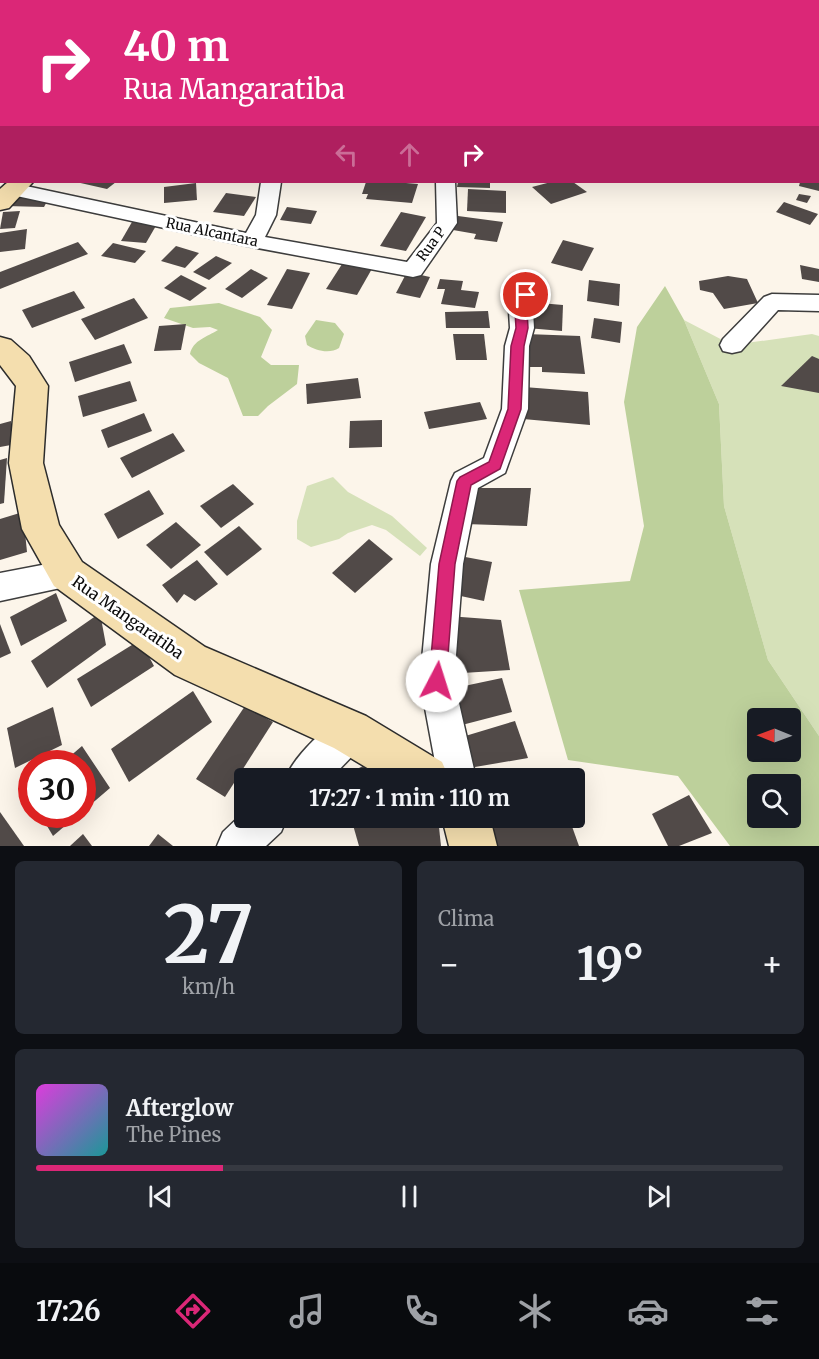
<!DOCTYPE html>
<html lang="pt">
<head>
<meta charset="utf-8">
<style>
	:root { --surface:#171b24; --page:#242831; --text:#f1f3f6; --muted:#9ea1a6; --line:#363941; --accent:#db2777 }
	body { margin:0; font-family:Merriweather,serif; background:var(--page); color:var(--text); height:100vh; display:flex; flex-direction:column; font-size:22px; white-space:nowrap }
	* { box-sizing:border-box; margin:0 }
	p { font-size:20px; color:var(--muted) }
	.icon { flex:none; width:33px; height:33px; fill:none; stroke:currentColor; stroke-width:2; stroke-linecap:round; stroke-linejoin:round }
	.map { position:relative; height:846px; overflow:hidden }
	.side { display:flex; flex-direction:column; gap:15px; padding:15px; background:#0d0f14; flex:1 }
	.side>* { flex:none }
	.top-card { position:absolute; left:0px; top:0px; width:819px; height:183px; box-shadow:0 6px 24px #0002; background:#db2777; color:#fff; overflow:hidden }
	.needle { width:39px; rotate:271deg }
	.fabs { position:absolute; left:747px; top:708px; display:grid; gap:12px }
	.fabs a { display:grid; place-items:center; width:54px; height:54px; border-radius:6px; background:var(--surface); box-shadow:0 6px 24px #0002; font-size:30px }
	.speed { position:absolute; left:18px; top:750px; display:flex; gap:12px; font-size:30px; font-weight:700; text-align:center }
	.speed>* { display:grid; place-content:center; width:78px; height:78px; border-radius:50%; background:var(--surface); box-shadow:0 6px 24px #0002; line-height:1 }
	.speed .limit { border:9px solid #d22; background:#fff; color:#111 }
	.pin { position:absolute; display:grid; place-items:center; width:51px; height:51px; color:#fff; margin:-26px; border:3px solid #fff; border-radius:50%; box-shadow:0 2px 6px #0007 }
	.me { position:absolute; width:66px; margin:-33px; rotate:5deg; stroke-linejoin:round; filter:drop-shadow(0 0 4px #0008) }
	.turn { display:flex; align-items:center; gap:21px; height:126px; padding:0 24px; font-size:27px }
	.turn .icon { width:78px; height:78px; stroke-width:2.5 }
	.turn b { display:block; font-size:42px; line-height:51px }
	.lanes { display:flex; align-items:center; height:57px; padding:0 24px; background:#0003; justify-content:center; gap:30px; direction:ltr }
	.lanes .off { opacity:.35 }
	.big { font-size:45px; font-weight:700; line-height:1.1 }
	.side .widget { flex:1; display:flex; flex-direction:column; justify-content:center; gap:9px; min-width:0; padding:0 21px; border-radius:9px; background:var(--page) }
	.side .dial { align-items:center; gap:0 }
	.dial b { font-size:78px; line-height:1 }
	.song { display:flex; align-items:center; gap:18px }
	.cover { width:72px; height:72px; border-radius:9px; background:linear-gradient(135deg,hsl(300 70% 55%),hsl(180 70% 35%)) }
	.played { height:6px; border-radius:3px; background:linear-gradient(90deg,var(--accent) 25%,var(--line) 25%) }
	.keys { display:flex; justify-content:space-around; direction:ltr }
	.heat { display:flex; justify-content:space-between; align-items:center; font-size:33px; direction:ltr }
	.side .tiles { flex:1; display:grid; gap:15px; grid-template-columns:1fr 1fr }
	.widget:last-child { grid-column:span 2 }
	.trip { position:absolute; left:234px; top:768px; width:351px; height:60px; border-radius:6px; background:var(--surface); box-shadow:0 6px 24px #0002; font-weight:700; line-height:60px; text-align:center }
	.dock { display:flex; height:96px; justify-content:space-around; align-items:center; background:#090b0e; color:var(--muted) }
	.dock .icon { width:42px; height:42px }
	.dock .on { color:var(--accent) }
	.dock b { font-size:27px; color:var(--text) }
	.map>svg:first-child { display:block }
</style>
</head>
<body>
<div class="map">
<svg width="819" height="846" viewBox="0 0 819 846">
	<rect width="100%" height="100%" fill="#fcf5ea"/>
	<!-- green -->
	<g fill="#d6e1b9">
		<polygon points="684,320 732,345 812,334 819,336 819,736 768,660 724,506 719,404"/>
		<polygon points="333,477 348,492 392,516 427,548 420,556 386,530 372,525 348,533 339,539 311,547 297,539 297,521 307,486"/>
	</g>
	<!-- forest -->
	<g fill="#bdd09b" fill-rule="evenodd">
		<path d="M665 286 684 320 719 404 724 506 768 660 819 736V846H730L678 776 568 760 519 590 630 581 644 526 624 402 637 327ZM758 718H790V752H758ZM758 784H790V818H758Z"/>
		<path d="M219 303 260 317 272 330 261 357 271 365H299L297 384 268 406 258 416H243L228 378 199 363 190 354C193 340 207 337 218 330L210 327 193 328 164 318 170 308Z"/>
		<path d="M316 320 335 323 344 334 339 348C330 354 316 351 307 345L305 336Z"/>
	</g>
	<!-- building -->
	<g fill="#514a48">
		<polygon points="76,182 116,182 107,189"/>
		<polygon points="366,182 394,182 418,184 412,203 366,199 368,194 362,194"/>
		<polygon points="458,182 490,182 490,188 457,187"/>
		<polygon points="551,182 573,182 587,192 551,204 532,187"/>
		<polygon points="800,182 819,182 819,191 799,186"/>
		<polygon points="196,183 197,200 164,203 164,187"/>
		<polygon points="468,189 506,191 506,213 467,211"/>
		<polygon points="226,193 256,197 244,216 213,212"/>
		<polygon points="14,194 51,194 44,207 6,206"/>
		<polygon points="799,194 811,196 807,203 796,200"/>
		<polygon points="784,202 818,214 810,225 776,212"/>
		<polygon points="287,207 317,211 311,224 280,220"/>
		<polygon points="20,211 15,228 0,229 3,212"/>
		<polygon points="401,212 426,217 406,251 380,246"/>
		<polygon points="458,216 503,222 497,242 474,239 476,234 453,230"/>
		<polygon points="132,222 157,224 146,243 121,241"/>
		<polygon points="27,229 25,249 0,252 0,233"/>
		<polygon points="563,240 594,248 582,271 551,263"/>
		<polygon points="78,242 88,254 0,289 0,272"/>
		<polygon points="113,243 146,251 135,263 101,256"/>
		<polygon points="176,246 199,253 185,268 161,261"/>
		<polygon points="216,256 232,263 209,280 193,272"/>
		<polygon points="344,261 373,267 357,295 326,289"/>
		<polygon points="800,265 819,269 819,282 802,279"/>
		<polygon points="251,269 268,278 242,298 225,289"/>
		<polygon points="287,269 310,273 292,309 267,305"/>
		<polygon points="407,272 430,277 420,298 396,293"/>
		<polygon points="181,275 207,288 190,301 164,288"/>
		<polygon points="728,276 747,279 758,303 724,309 713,293 700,290 699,281"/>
		<polygon points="440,279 463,281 461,290 479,292 475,308 441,304 445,289 437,289"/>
		<polygon points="589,280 620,284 619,306 587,301"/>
		<polygon points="74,291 85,308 32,328 22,310"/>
		<polygon points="134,298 148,318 95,340 81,319"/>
		<polygon points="528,302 563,305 562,331 527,328"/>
		<polygon points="488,311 490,328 446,328 445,312"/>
		<polygon points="594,318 622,322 620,343 591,338"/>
		<polygon points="186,324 181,350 154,351 159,326"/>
		<polygon points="453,334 484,334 487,360 456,360"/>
		<polygon points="526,334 580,336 585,374 542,372 542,367 528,367"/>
		<polygon points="124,344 132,363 75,382 69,362"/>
		<polygon points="812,356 819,359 819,393 781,386"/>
		<polygon points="358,378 361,398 307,404 306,384"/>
		<polygon points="130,381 137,401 83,417 78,396"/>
		<polygon points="524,387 588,392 590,425 523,419"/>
		<polygon points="480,402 487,419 429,429 424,412"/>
		<polygon points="144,413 152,431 108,448 101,430"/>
		<polygon points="382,420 382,447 349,448 350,421"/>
		<polygon points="11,421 11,445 0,447 0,424"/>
		<polygon points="173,433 185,451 132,478 120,458"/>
		<polygon points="7,458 4,503 0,504 0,460"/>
		<polygon points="233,484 254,504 221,528 200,506"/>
		<polygon points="469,488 531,488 527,526 465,524"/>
		<polygon points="149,490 164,514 118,539 104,514"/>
		<polygon points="23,512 27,552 0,560 0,519"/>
		<polygon points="176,522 201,545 171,569 146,545"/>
		<polygon points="239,526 262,549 227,576 204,552"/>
		<polygon points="369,539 393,559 355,593 332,573"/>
		<polygon points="460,556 492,562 484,601 456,595"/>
		<polygon points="197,560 218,584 195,601 184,594 177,603 162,585"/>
		<polygon points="56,593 67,621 21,646 10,617"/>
		<polygon points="100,613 106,645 47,688 31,661"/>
		<polygon points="448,616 501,620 510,670 447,674"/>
		<polygon points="0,624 11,653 0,658"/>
		<polygon points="140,640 154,666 91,707 77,679"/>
		<polygon points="502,678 512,712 458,726 450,689"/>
		<polygon points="193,691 212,722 129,782 111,749"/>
		<polygon points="245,706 273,722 225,797 196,779"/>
		<polygon points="53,707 62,745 15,768 7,728"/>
		<polygon points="515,721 528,758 469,768 462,737"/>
		<polygon points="82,746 110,788 82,812 82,764 61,764"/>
		<polygon points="378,759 384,778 341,778 340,777"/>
		<polygon points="552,768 556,778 506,778 506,777"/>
		<polygon points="689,795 712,833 679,846 668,846 652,814"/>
		<polygon points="0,812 24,846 0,846"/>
		<polygon points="40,814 79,814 53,836"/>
		<polygon points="351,818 438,818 441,846 359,846"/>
		<polygon points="478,818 569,818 579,846 485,846"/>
		<polygon points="83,834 92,846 70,846"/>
		<polygon points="158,834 173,846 149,846"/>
	</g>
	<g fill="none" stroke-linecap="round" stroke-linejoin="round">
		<defs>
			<rect id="service" x="0" y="41" width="2" height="5"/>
			<rect id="pedestrian" x="0" y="113" width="2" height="8"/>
			<g id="minor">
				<rect x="211" y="0" width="14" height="2"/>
				<rect x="290" y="0" width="14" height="2"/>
				<polygon points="381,0 396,0 380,2"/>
				<rect x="529" y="0" width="14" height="2"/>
				<polygon points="669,0 684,0 668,2"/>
				<polygon points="693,0 708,0 692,2"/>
				<polygon points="728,0 748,0 749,2 729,2"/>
				<rect x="818" y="13" width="1" height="9"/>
				<polygon points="818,60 819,60 819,71 818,70"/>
				<rect x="818" y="125" width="1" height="10"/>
				<polygon points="261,182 281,182 276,215 265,237 407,262 437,223 436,182 455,182 457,223 421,275 413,277 252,247 12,195 5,193 2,189 5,185 12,183 246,233 256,215"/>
				<polygon points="526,288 534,290 538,295 533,311 534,328 529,346 528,409 505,473 478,488 463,564 454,681 476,778 438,778 420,681 431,564 451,481 455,473 484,458 502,409 505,346 510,328 509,311 518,290"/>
				<polygon points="772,294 819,295 819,311 778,310 741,351 732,353 723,351 720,345 723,339 764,297"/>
				<polygon points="68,560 79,564 84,574 79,584 0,601 0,573"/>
				<path d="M350 714 363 719 368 732 363 745 331 778H286C293 757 329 722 350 714Z"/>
				<polygon points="244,812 244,818 287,818 281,832 266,846 217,846 223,832"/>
			</g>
			<g id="secondary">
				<rect x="8" y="0" width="18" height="2"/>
				<polygon points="8,182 33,182 9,208 0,210 0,189"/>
				<polygon points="0,337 11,340 29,356 48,386 43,463 59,525 82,562 205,647 366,716 442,762 449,778 384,778 334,748 175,675 54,586 22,529 9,463 16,386 0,365"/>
				<polygon points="442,818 490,818 497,846 449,846"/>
			</g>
		</defs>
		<!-- service casing -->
		<use href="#service" stroke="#3d3d3d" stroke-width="2"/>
		<!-- pedestrian casing -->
		<use href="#pedestrian" stroke="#3d3d3d" stroke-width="2"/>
		<!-- minor casing -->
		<use href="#minor" stroke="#3d3d3d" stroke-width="3"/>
		<!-- secondary casing -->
		<use href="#secondary" stroke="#2c2c2c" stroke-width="3"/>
		<!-- service -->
		<use href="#service" fill="#fff" fill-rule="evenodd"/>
		<!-- pedestrian -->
		<use href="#pedestrian" fill="#fff" fill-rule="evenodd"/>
		<!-- minor -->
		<use href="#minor" fill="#fff" fill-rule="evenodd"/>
		<!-- secondary -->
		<use href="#secondary" fill="#f4deae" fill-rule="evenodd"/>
	</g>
	<!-- route -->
	<polygon fill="#db2777" stroke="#8e194d" stroke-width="1.5" points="526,291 532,295 527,311 528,328 524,346 521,409 500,469 471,485 455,564 446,681 444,687 437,689 431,687 429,681 439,564 457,481 460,477 489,462 508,409 511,346 516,328 515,311 520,295"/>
	<g text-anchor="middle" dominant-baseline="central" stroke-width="6" stroke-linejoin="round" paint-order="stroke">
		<!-- far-street labels -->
		<g font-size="14" fill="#0a0a0a" stroke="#fff">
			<text transform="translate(212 232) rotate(12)">Rua Alcantara</text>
			<text transform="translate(431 244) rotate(-54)">Rua P</text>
		</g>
		<!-- street labels -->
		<g font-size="16" fill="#0a0a0a" stroke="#fff">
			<text transform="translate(128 617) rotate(35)">Rua Mangaratiba</text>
		</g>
	</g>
</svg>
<div class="fabs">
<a><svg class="needle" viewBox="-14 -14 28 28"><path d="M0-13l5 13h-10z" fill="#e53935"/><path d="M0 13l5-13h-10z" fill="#9ea1a6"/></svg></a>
<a><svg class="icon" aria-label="search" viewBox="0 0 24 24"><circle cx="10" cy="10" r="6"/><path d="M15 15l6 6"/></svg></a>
</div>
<div class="speed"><div class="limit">30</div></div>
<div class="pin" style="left:526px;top:295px;background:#d93025"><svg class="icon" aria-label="arrive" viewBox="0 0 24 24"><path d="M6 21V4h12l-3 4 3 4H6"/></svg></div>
<svg class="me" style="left:437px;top:681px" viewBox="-20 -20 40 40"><circle r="19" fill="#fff"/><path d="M0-13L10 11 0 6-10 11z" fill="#db2777"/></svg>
<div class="trip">17:27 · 1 min · 110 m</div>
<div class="top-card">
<div class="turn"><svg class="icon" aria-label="right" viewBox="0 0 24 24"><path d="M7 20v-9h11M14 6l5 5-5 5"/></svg><div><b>40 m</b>Rua Mangaratiba</div></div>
<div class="lanes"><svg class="icon off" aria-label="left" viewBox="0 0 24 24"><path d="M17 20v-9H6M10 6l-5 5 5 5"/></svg><svg class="icon off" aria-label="ahead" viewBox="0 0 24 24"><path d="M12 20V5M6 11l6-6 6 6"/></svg><svg class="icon" aria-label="right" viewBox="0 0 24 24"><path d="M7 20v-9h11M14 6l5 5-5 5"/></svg></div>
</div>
</div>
<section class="side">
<div class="tiles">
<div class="widget dial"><b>27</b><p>km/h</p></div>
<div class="widget"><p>Clima</p>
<div class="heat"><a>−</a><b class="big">19°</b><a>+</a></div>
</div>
<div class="widget">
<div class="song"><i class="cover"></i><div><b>Afterglow</b><p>The Pines</p></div></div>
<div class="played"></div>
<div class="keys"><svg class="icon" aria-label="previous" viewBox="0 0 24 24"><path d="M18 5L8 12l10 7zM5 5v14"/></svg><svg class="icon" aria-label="pause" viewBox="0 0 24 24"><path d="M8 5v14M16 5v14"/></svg><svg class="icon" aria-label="next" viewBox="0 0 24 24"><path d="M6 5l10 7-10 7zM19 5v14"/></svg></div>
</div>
</div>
</section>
<nav class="dock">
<b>17:26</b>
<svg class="icon on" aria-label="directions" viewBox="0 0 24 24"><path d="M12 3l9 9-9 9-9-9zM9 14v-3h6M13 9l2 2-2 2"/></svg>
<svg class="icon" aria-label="music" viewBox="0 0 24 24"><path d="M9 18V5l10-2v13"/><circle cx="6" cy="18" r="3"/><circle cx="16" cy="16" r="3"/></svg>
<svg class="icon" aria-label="phone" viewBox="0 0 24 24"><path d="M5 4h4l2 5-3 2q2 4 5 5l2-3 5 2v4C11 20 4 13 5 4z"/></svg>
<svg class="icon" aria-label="climate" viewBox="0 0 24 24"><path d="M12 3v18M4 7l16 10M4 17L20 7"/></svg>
<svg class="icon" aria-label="car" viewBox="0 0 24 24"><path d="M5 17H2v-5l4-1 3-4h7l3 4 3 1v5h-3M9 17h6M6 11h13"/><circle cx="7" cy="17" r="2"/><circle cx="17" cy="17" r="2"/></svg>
<svg class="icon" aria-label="filters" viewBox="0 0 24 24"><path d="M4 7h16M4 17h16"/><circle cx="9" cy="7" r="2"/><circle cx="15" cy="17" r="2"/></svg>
</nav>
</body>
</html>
